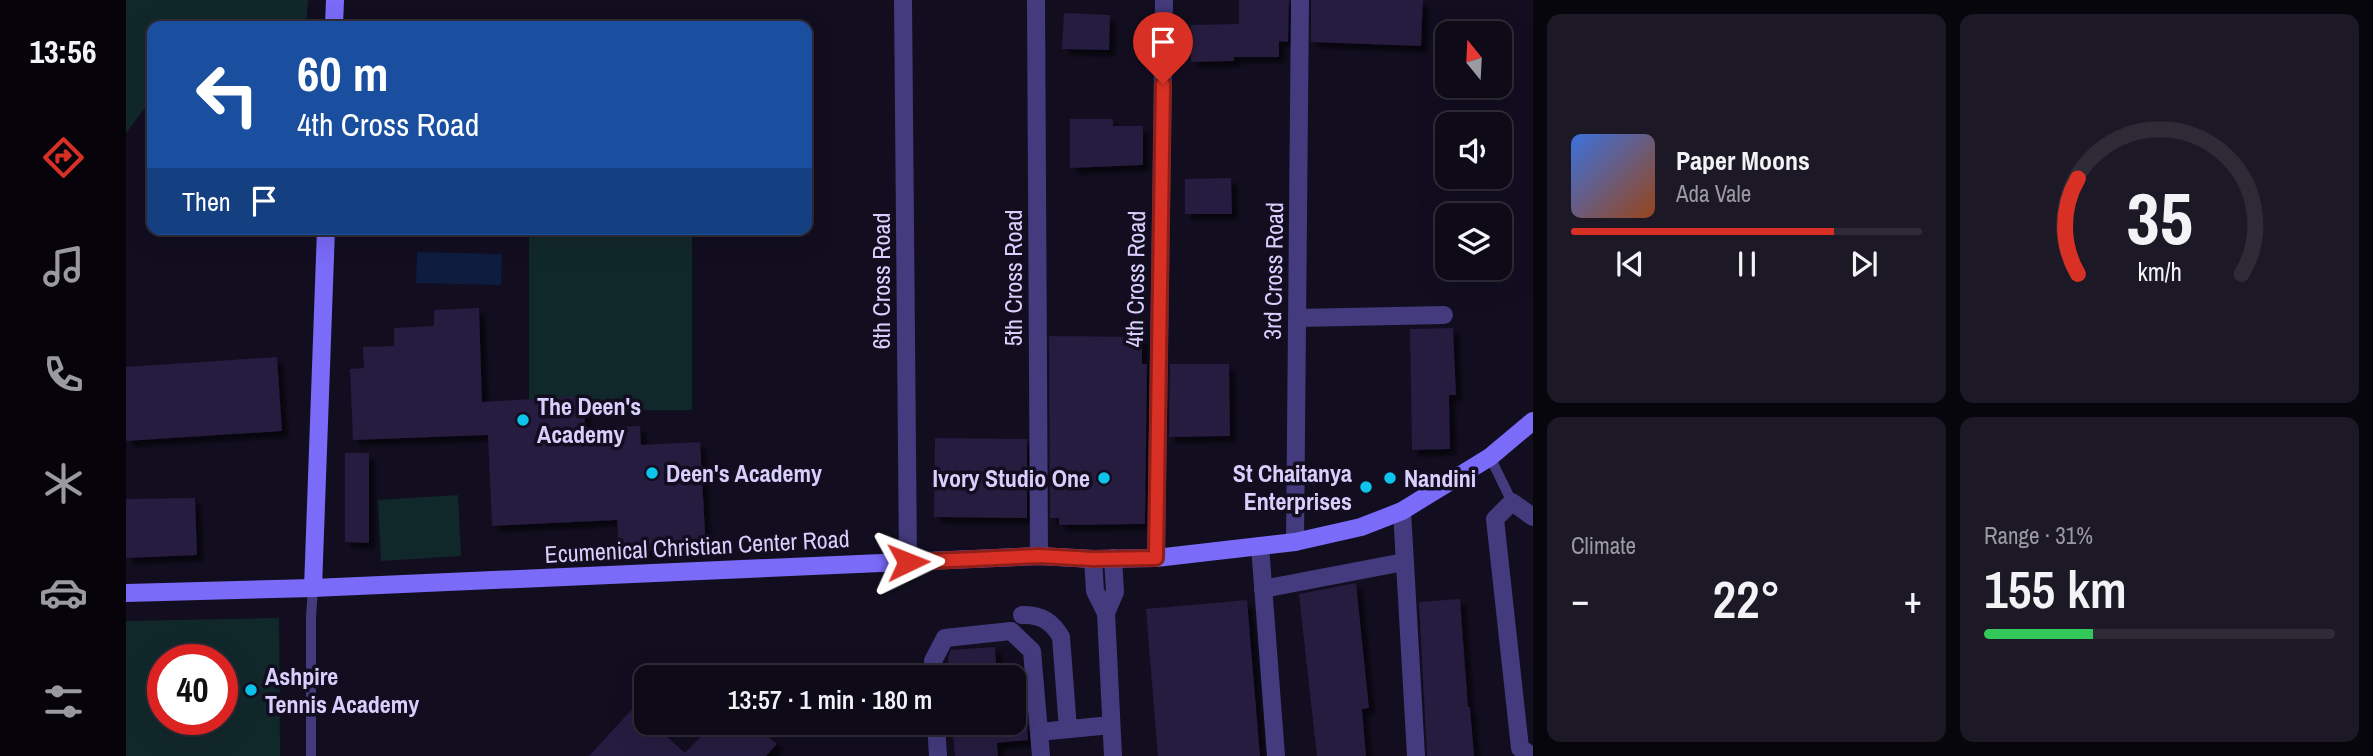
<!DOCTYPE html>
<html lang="en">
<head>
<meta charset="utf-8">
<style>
	:root { --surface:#0e0a18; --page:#1c1825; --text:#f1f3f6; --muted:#9b9aa2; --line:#2e2b37; --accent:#d93025 }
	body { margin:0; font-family:"Archivo Narrow",sans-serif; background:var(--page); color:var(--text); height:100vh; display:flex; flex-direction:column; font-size:26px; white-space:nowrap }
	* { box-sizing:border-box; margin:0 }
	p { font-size:23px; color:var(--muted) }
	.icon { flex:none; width:38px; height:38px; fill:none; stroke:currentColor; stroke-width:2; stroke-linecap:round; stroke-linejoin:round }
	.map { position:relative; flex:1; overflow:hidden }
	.sheet { display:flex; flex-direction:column; gap:14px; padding:14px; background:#08060d; width:840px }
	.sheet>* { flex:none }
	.guide { position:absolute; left:21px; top:21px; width:665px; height:214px; border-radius:14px; box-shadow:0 7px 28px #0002,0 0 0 2px var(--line); background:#1a4fa0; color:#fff; overflow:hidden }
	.needle { width:46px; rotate:342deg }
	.buttons { position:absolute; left:1309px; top:21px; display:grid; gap:14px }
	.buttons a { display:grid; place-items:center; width:77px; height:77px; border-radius:14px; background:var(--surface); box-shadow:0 7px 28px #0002,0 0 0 2px var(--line); font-size:35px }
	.speed { position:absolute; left:21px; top:644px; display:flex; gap:14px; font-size:35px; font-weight:700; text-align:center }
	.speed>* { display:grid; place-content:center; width:91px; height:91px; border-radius:50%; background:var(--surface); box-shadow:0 7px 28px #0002,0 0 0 2px var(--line); line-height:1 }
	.speed .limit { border:10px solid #d22; background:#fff; color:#111 }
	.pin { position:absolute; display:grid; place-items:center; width:60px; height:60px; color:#fff; margin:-72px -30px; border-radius:50% 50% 50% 0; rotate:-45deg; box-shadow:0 0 7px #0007 }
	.pin .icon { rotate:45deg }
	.me { position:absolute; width:77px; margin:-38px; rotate:88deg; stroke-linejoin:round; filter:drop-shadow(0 0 5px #0008) }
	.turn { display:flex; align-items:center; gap:24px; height:147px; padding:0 35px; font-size:32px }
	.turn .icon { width:91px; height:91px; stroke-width:2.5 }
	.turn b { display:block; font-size:49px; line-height:60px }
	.then { display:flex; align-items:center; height:66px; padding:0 35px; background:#0003; gap:14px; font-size:26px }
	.big { font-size:52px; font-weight:600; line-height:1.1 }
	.sheet .widget { flex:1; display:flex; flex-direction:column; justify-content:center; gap:10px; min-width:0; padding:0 24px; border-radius:14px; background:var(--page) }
	.sheet .dial { align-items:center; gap:0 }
	.dial svg { height:182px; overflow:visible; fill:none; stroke:var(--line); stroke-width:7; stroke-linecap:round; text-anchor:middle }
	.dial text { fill:var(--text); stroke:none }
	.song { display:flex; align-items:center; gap:21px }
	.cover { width:84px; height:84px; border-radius:10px; background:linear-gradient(135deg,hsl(220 70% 55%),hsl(20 70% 35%)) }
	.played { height:7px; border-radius:4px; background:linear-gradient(90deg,var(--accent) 75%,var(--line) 75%) }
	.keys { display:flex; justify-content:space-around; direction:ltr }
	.heat { display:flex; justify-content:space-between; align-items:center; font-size:38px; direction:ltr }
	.charge { height:10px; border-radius:5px; background:linear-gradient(90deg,#34c759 31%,var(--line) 0) }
	.sheet .tiles { flex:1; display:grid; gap:14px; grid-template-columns:repeat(2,1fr) }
	.trip { position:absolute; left:508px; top:665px; width:392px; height:70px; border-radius:14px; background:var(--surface); box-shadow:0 7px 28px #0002,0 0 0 2px var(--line); font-weight:600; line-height:70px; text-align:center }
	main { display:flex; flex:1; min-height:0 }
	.dock { display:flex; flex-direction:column; width:126px; justify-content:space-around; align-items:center; background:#06040a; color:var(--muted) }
	.dock .icon { width:49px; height:49px }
	.dock .on { color:var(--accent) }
	.dock b { font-size:32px; color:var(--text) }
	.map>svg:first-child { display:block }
</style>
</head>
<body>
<main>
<nav class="dock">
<b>13:56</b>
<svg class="icon on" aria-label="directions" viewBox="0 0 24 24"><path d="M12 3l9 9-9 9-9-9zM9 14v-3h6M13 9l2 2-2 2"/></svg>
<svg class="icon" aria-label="music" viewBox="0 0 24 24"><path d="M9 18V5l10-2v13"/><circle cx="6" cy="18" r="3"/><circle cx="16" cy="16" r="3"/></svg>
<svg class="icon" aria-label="phone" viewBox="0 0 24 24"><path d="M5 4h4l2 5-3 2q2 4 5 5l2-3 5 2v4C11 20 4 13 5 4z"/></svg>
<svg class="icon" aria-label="climate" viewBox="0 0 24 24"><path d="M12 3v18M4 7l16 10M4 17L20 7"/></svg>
<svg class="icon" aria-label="car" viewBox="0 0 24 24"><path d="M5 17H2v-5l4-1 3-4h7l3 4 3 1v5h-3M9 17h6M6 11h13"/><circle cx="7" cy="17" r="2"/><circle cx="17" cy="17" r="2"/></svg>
<svg class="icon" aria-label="filters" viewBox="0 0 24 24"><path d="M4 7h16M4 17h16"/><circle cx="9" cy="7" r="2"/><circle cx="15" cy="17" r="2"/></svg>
</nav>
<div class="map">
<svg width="1407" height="756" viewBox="0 0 1407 756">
	<defs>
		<filter id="shadow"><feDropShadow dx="6" dy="6" stdDeviation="2" flood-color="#0009"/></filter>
	</defs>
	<rect width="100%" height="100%" fill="#120e20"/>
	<!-- green -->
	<g fill="#11282a" fill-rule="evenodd">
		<polygon points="0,0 182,0 180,26 26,26 26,108 18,109 0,133"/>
		<rect x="403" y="229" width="163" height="181"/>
		<polygon points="332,495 335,556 255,561 252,500"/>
		<path d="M153 618 154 756H0V621ZM37 660H96V719H37Z"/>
	</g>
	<!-- water -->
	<polygon fill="#0e1c3f" points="291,252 376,254 375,285 290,283"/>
	<!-- building -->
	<g fill="#251b40" filter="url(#shadow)">
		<polygon points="1113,0 1163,0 1162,42 1153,41 1153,57 1108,57 1108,61 1065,62 1065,25 1113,24"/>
		<polygon points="1185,0 1297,0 1295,46 1185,42"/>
		<polygon points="938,13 984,15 983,50 936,49"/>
		<polygon points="944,119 987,119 987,126 1017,126 1017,165 944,168"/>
		<polygon points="1105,178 1106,214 1059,214 1059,179"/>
		<polygon points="353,308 356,402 458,396 459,428 514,426 515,445 574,442 580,548 493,553 491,520 366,526 362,435 227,440 224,369 238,368 237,347 268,346 268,328 308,326 308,310"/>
		<polygon points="1327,328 1330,395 1323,395 1324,449 1286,450 1284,329"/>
		<polygon points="923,336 1016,337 1016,364 1021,364 1019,524 933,525 933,518 924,518"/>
		<polygon points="151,357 156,431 0,441 0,367"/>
		<polygon points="1044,364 1103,364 1104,436 1043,437"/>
		<polygon points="809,438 901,439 901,518 808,517"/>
		<polygon points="219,453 243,453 243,543 219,542"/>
		<polygon points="69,498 71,555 0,558 0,499"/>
		<polygon points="1230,583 1243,708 1236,709 1240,756 1191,756 1173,594"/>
		<polygon points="1334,599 1342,707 1344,707 1348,756 1301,756 1293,602"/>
		<polygon points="1121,600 1134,756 1032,756 1020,609"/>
		<polygon points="869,647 871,677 824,677 822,657 825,650"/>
		<polygon points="509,706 520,716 520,723 527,723 559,753 588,723 628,723 651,744 640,756 463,756"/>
		<polygon points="826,723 901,723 902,740 871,743 872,756 829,756"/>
	</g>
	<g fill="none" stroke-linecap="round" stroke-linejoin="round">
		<!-- lane -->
		<g stroke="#433b7d" stroke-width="10">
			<polyline points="1364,457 1386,502"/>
			<polyline points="185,756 185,617 187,588"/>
		</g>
		<!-- street -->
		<g stroke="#433b7d" stroke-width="18">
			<polyline points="777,0 782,562"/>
			<polyline points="910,0 913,556"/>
			<polyline points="1171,318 1318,315"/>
			<polyline points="1276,511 1290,756"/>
			<polyline points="1169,542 1174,0"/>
			<polyline points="1134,546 1150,756"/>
			<polyline points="1030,558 1038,0"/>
			<polyline points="967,559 969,591 980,613 989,592 987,558"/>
			<polyline points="1137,589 1278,562"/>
			<polyline points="980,613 987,756"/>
			<path d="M896 615C914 614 926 621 935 637L942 729"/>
			<polyline points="808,677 807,661 819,638 885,631 906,651 915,756"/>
			<polyline points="810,723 812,756"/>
			<polyline points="913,732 985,725"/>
			<polyline points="1406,756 1394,748 1369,519 1386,502 1407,517"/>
		</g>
		<!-- secondary -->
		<g stroke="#7a6bf8" stroke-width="18">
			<polyline points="208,26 209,0"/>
			<polyline points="187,588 200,229"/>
			<polyline points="0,593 187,588 913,556 967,559 1030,558 1169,542 1235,527 1276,511 1364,457 1407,421"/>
		</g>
	</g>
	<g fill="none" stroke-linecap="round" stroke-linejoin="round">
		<defs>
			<polyline id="route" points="782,562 913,556 967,559 1030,558 1037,84"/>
		</defs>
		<!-- route casing -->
		<use href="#route" stroke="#8d1f18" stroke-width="18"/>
		<!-- route -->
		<use href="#route" stroke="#d93025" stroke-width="12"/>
	</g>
	<!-- markers -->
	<g fill="#0cc4ec" stroke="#120e20" stroke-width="2.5">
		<circle cx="397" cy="420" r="7"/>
		<circle cx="526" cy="473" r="7"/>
		<circle cx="978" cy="478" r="7"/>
		<circle cx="1264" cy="478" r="7"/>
		<circle cx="1240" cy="487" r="7"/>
		<circle cx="125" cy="690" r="7"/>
	</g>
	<g text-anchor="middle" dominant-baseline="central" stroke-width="7" stroke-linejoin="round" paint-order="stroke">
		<!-- street labels -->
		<g font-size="24" fill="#d8cffd" stroke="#120e20">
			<text transform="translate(1147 271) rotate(-89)">3rd Cross Road</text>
			<text transform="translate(887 278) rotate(-90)">5th Cross Road</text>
			<text transform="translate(1009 279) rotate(-89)">4th Cross Road</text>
			<text transform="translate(755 281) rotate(-90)">6th Cross Road</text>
			<text transform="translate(571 546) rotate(-3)">Ecumenical Christian Center Road</text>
		</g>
		<!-- poi labels -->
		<g font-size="24" font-weight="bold" fill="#d8cffd" stroke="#120e20" text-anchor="start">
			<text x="411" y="406">The Deen's<tspan x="411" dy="28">Academy</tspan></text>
			<text x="540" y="473">Deen's Academy</text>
			<text x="1226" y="473" text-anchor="end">St Chaitanya<tspan x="1226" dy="28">Enterprises</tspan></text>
			<text x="964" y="478" text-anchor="end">Ivory Studio One</text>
			<text x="1278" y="478">Nandini</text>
			<text x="139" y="676">Ashpire<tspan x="139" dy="28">Tennis Academy</tspan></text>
		</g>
	</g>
</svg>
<div class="buttons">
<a><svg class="needle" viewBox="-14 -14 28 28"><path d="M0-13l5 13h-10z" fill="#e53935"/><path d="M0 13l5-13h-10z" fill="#9b9aa2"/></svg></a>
<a><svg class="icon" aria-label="sound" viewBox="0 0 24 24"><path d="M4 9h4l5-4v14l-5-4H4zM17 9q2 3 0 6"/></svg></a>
<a><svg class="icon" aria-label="layers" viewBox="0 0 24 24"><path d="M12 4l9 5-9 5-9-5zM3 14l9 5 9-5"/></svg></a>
</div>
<div class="speed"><div class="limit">40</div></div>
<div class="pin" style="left:1037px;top:84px;background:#d93025"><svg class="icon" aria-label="arrive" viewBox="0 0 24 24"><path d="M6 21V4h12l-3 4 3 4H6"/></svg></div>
<svg class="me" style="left:782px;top:562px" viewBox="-20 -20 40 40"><path d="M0-17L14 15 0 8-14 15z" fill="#d93025" stroke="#fff" stroke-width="4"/></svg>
<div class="trip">13:57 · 1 min · 180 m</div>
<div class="guide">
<div class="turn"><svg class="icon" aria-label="left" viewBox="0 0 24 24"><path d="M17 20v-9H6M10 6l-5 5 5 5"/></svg><div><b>60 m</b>4th Cross Road</div></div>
<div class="then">Then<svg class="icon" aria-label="arrive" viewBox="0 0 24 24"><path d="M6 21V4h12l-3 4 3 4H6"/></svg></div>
</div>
</div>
<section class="sheet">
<div class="tiles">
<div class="widget">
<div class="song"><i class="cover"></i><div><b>Paper Moons</b><p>Ada Vale</p></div></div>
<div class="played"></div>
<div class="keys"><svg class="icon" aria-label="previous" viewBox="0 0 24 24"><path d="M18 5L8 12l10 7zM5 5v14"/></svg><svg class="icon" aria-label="pause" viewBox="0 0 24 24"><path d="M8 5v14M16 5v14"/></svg><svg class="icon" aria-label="next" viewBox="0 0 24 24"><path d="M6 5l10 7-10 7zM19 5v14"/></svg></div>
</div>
<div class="widget dial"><svg viewBox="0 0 100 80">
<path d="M14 69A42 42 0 1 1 86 69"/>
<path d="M14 69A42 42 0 0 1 14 27" stroke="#d93025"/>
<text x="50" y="56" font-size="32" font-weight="700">35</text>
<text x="50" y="72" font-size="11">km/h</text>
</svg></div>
<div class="widget"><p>Climate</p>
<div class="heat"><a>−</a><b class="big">22°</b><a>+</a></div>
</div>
<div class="widget"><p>Range · 31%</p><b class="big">155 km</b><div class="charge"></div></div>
</div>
</section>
</main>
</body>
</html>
